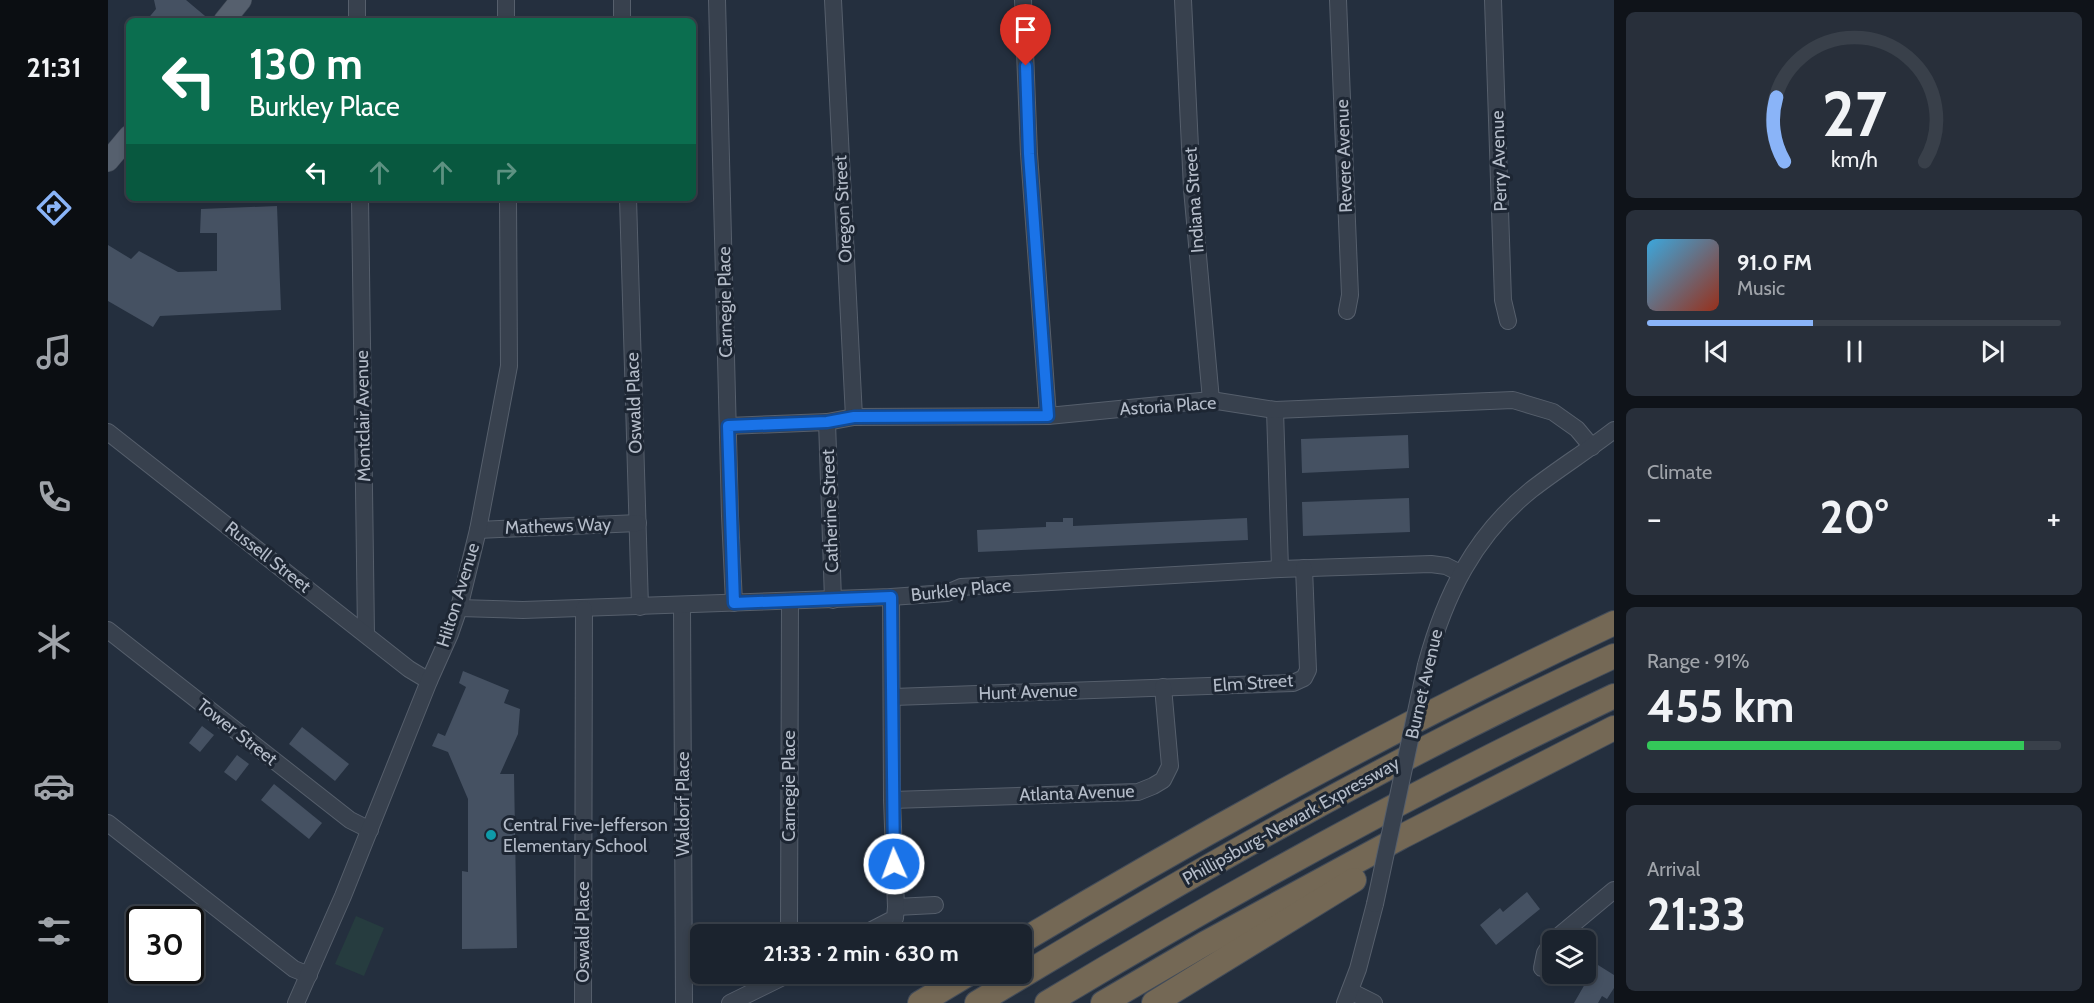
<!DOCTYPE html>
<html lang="en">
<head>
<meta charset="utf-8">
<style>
	:root { --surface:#1b232e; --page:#282f3a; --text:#f1f3f6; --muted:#a0a4aa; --line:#39404a; --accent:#8ab4f8 }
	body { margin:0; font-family:Cabin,sans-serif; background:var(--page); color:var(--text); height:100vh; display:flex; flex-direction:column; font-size:22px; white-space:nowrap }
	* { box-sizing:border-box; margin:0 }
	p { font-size:20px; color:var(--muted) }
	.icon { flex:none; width:33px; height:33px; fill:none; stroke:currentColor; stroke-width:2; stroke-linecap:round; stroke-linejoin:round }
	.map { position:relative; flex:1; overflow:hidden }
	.panel { display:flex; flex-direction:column; gap:12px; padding:12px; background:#0f1319; width:480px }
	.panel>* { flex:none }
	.hud { position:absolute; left:18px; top:18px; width:570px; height:183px; border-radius:9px; box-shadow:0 3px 9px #0003,0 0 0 2px var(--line); background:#0b6e4f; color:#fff; overflow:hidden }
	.controls { position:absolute; left:1434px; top:930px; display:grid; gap:12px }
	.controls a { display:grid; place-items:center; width:54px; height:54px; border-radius:9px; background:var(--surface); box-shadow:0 3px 9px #0003,0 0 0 2px var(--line); font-size:30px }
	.speed { position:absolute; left:18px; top:906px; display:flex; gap:12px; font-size:30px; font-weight:700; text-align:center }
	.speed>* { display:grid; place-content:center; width:78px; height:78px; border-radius:50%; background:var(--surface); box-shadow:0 3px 9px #0003,0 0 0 2px var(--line); line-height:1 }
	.speed .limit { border:3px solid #111; border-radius:9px; background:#fff; color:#111 }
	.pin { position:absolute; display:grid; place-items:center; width:51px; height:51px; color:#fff; margin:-62px -26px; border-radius:50% 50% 50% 0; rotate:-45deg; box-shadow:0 0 6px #0007 }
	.pin .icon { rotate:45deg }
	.me { position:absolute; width:66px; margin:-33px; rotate:358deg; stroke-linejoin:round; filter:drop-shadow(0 0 4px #0008) }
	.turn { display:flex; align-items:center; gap:21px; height:126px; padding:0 24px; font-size:27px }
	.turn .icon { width:78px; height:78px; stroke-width:2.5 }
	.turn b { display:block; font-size:42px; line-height:51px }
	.lanes { display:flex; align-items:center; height:57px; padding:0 24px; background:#0003; justify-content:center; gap:30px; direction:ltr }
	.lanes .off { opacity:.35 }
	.big { font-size:45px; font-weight:700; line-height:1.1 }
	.panel .tile { flex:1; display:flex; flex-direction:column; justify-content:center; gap:9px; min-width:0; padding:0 21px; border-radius:9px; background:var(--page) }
	.panel .dial { align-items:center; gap:0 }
	.dial svg { height:156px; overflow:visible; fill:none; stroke:var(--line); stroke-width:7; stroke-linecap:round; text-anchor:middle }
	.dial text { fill:var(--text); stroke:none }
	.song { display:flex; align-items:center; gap:18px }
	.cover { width:72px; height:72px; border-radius:9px; background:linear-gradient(135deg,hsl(200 70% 55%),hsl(10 70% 35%)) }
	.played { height:6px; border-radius:3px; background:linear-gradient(90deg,var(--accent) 40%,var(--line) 40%) }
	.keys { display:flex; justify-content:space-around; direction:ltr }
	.heat { display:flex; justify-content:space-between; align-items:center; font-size:33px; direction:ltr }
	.charge { height:9px; border-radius:4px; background:linear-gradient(90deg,#34c759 91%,var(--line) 0) }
	.trip { position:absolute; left:582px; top:924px; width:342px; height:60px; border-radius:9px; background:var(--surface); box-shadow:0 3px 9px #0003,0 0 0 2px var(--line); font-weight:700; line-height:60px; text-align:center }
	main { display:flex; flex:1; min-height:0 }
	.tab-bar { display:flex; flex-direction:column; width:108px; justify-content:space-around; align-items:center; background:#0b0e12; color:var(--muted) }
	.tab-bar .icon { width:42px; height:42px }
	.tab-bar .current { color:var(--accent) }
	.tab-bar b { font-size:27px; color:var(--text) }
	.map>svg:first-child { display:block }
</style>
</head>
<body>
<main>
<nav class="tab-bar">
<b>21:31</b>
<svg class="icon current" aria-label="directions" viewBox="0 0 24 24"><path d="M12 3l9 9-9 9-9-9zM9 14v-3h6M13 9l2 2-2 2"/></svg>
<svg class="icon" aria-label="music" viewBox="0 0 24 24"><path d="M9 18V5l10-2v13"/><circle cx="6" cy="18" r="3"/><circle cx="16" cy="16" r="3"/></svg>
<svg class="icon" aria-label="phone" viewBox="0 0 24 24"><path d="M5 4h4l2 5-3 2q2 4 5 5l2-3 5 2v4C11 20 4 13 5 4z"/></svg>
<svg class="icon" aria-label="climate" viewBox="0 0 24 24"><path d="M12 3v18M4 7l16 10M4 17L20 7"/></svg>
<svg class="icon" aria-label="car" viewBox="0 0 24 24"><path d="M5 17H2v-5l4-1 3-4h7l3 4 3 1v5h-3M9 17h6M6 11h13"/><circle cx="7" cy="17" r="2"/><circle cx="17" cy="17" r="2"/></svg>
<svg class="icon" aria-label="filters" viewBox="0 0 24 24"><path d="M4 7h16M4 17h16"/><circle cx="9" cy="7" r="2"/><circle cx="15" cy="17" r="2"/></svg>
</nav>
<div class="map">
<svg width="1506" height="1003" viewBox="0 0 1506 1003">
	<rect width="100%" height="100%" fill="#242f3e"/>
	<!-- green -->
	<polygon fill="#263c3f" points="248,916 276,928 256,976 227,964"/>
	<!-- building -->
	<g fill="#455162">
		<polygon points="46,0 78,0 103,21 38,21 48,9"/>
		<polygon points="169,206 173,310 52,316 45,327 0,301 0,245 23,259 31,251 70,272 109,271 109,233 92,233 93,209"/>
		<polygon points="1300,435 1301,468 1194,473 1193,439"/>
		<polygon points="1301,498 1302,532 1195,536 1194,502"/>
		<polygon points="955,518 965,518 965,526 1139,518 1140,540 870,552 869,530 938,527 938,522 955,522"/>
		<polygon points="355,671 401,690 396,703 412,709 410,734 392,774 406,774 409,948 354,949 354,871 360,872 360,799 340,752 324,746 330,733 337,736 358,687 351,683"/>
		<polygon points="94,726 106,735 92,752 81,743"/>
		<polygon points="194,727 241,764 227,781 181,744"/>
		<polygon points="129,755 141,764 128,781 116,772"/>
		<polygon points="166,784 214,823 201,839 153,800"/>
		<polygon points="1419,892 1432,909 1388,945 1372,925 1392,908 1395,912"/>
		<polygon points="1490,965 1506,975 1506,988 1499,999 1494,996 1490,1003 1466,1003 1485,970 1487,971"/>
	</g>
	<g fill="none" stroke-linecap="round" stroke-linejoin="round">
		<defs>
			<g id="minor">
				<polyline points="249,0 249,21"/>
				<polyline points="398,0 398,21"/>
				<polyline points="514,0 514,21"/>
				<polyline points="609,0 622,516 626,603"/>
				<polyline points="725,0 746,417"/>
				<polyline points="915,0 921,154 940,416"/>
				<polyline points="1075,0 1084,189 1103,400"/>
				<polyline points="1230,0 1242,295 1239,311"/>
				<polyline points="1385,0 1395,300 1400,321"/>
				<polyline points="252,198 258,634"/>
				<polyline points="520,198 532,607"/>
				<polyline points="1167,410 1172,569"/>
				<polyline points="719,422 725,600"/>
				<polyline points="620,426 719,422 746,417 940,416 1103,400 1167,410 1405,400 1445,412 1469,429 1484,447"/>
				<polyline points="0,432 301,669 321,681"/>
				<polyline points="370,530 530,523"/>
				<polyline points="574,606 576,1003"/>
				<polyline points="351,608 415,610 783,597 839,593 853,587 1172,569 1323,564 1338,566 1352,573"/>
				<polyline points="0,630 242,820 262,830"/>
				<path d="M1318 665C1337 595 1366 536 1423 490 1450 469 1479 451 1506 430"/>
				<polyline points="785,697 1185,683 1196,678 1200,670 1196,568"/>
				<polyline points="784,800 1030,792 1045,786 1055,780 1062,766 1055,687"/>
				<polyline points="0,823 186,969 201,975"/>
				<polyline points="788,907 827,905"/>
				<polyline points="681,934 682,601"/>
				<polyline points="756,934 787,918 788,907 784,800 783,597"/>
				<polyline points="1446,940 1506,890"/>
				<polyline points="1434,968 1437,953 1444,942"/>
				<polyline points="1242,991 1266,1003"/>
				<polyline points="188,1003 235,896 321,681 342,634 351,608 370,530 401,366 400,198"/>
				<polyline points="475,1003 476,609"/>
				<polyline points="622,1003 681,974"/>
				<polyline points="1237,1003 1250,969 1267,904"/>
			</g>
			<g id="major">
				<polyline points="116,21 133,0"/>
				<polyline points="0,161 21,136"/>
			</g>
			<g id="highway">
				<path d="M914 941C1106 826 1303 718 1506 623"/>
				<polyline points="812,1003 860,974"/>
				<path d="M869 1003C1076 878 1286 757 1506 656"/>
				<path d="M939 1003C1123 892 1312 788 1506 696"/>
				<polyline points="995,1003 1096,944 1293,837 1506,728"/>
				<polyline points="1046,1003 1246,880"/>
			</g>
		</defs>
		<!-- minor casing -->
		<use href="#minor" stroke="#565f6c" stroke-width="18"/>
		<!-- major casing -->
		<use href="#major" stroke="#414a57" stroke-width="22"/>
		<!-- highway casing -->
		<use href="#highway" stroke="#434c59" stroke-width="26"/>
		<!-- minor -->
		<use href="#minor" stroke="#38414e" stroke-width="16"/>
		<!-- major -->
		<use href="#major" stroke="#56606e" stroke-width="21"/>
		<!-- highway -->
		<use href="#highway" stroke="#746855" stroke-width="24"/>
		<defs>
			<polyline id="minor-bridge" points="1267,904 1318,665"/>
		</defs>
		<!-- minor-bridge casing -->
		<use href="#minor-bridge" stroke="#565f6c" stroke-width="18" stroke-linecap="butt"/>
		<!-- minor-bridge -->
		<use href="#minor-bridge" stroke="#38414e" stroke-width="16"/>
	</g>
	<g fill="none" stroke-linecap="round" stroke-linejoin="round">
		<defs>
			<polyline id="route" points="786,864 783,597 626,603 620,426 719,422 746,417 940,416 921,154 918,66"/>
		</defs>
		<!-- route casing -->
		<use href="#route" stroke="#114b97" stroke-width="15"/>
		<!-- route -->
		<use href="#route" stroke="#1a73e8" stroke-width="10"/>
	</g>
	<!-- markers -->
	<circle fill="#0f9aa8" stroke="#1d2633" stroke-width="2" cx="383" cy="835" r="6"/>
	<g text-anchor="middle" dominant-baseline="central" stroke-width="6" stroke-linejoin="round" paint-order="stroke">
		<!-- street labels -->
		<g font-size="18" fill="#b4bcc9" stroke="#1d2633">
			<text transform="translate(1236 156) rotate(-92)">Revere Avenue</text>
			<text transform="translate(1391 161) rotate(-92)">Perry Avenue</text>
			<text transform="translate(1086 200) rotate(-94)">Indiana Street</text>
			<text transform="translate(735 209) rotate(-93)">Oregon Street</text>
			<text transform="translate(617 302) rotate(-91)">Carnegie Place</text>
			<text transform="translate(526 403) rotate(-92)">Oswald Place</text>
			<text transform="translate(1060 406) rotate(-4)">Astoria Place</text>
			<text transform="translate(255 416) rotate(-91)">Montclair Avenue</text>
			<text transform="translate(722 511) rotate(-92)">Catherine Street</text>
			<text transform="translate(450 526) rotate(-2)">Mathews Way</text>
			<text transform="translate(160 557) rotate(38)">Russell Street</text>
			<text transform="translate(853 590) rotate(-6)">Burkley Place</text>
			<text transform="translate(350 595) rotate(-73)">Hilton Avenue</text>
			<text transform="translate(1145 683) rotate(-4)">Elm Street</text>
			<text transform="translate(1316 684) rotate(-77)">Burnet Avenue</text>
			<text transform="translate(920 692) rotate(-2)">Hunt Avenue</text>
			<text transform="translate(129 732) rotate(38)">Tower Street</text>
			<text transform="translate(681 786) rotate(-90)">Carnegie Place</text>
			<text transform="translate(969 793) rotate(-2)">Atlanta Avenue</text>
			<text transform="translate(575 804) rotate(-90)">Waldorf Place</text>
			<text transform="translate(1183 821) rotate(-29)">Phillipsburg-Newark Expressway</text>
			<text transform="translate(475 932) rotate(-90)">Oswald Place</text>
		</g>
		<!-- poi labels -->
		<g font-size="18" fill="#b4bcc9" stroke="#1d2633" text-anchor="start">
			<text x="395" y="825">Central Five-Jefferson<tspan x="395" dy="21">Elementary School</tspan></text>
		</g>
	</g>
</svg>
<div class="controls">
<a><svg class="icon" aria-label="layers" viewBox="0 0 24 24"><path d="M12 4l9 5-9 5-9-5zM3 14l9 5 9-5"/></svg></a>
</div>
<div class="speed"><div class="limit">30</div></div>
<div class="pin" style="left:918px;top:66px;background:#d93025"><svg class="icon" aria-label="arrive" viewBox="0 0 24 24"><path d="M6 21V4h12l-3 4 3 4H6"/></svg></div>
<svg class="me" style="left:786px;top:864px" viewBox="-20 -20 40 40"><circle r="17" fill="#1a73e8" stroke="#fff" stroke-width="3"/><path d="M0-11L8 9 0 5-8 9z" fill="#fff"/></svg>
<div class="trip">21:33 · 2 min · 630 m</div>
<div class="hud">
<div class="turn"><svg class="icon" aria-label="left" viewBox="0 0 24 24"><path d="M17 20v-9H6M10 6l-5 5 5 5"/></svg><div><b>130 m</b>Burkley Place</div></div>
<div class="lanes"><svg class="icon" aria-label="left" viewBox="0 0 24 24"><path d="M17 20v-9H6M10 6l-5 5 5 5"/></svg><svg class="icon off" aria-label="ahead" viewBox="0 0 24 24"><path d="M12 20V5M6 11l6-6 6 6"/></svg><svg class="icon off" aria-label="ahead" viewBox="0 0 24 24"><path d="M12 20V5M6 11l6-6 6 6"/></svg><svg class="icon off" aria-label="right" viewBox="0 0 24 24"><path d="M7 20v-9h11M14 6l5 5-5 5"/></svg></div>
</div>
</div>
<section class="panel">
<div class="tile dial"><svg viewBox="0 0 100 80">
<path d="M14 69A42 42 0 1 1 86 69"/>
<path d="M14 69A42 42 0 0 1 10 36" stroke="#8ab4f8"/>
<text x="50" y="56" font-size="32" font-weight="700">27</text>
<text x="50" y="72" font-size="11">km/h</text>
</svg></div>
<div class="tile">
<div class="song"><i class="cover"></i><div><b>91.0 FM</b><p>Music</p></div></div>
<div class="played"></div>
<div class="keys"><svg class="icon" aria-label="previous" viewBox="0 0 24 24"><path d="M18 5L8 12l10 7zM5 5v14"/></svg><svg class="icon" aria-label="pause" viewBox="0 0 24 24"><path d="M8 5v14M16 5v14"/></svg><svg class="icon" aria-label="next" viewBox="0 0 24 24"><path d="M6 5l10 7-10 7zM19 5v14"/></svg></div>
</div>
<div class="tile"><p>Climate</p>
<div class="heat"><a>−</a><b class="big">20°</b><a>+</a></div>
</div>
<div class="tile"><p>Range · 91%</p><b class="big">455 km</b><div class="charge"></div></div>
<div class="tile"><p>Arrival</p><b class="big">21:33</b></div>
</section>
</main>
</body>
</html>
